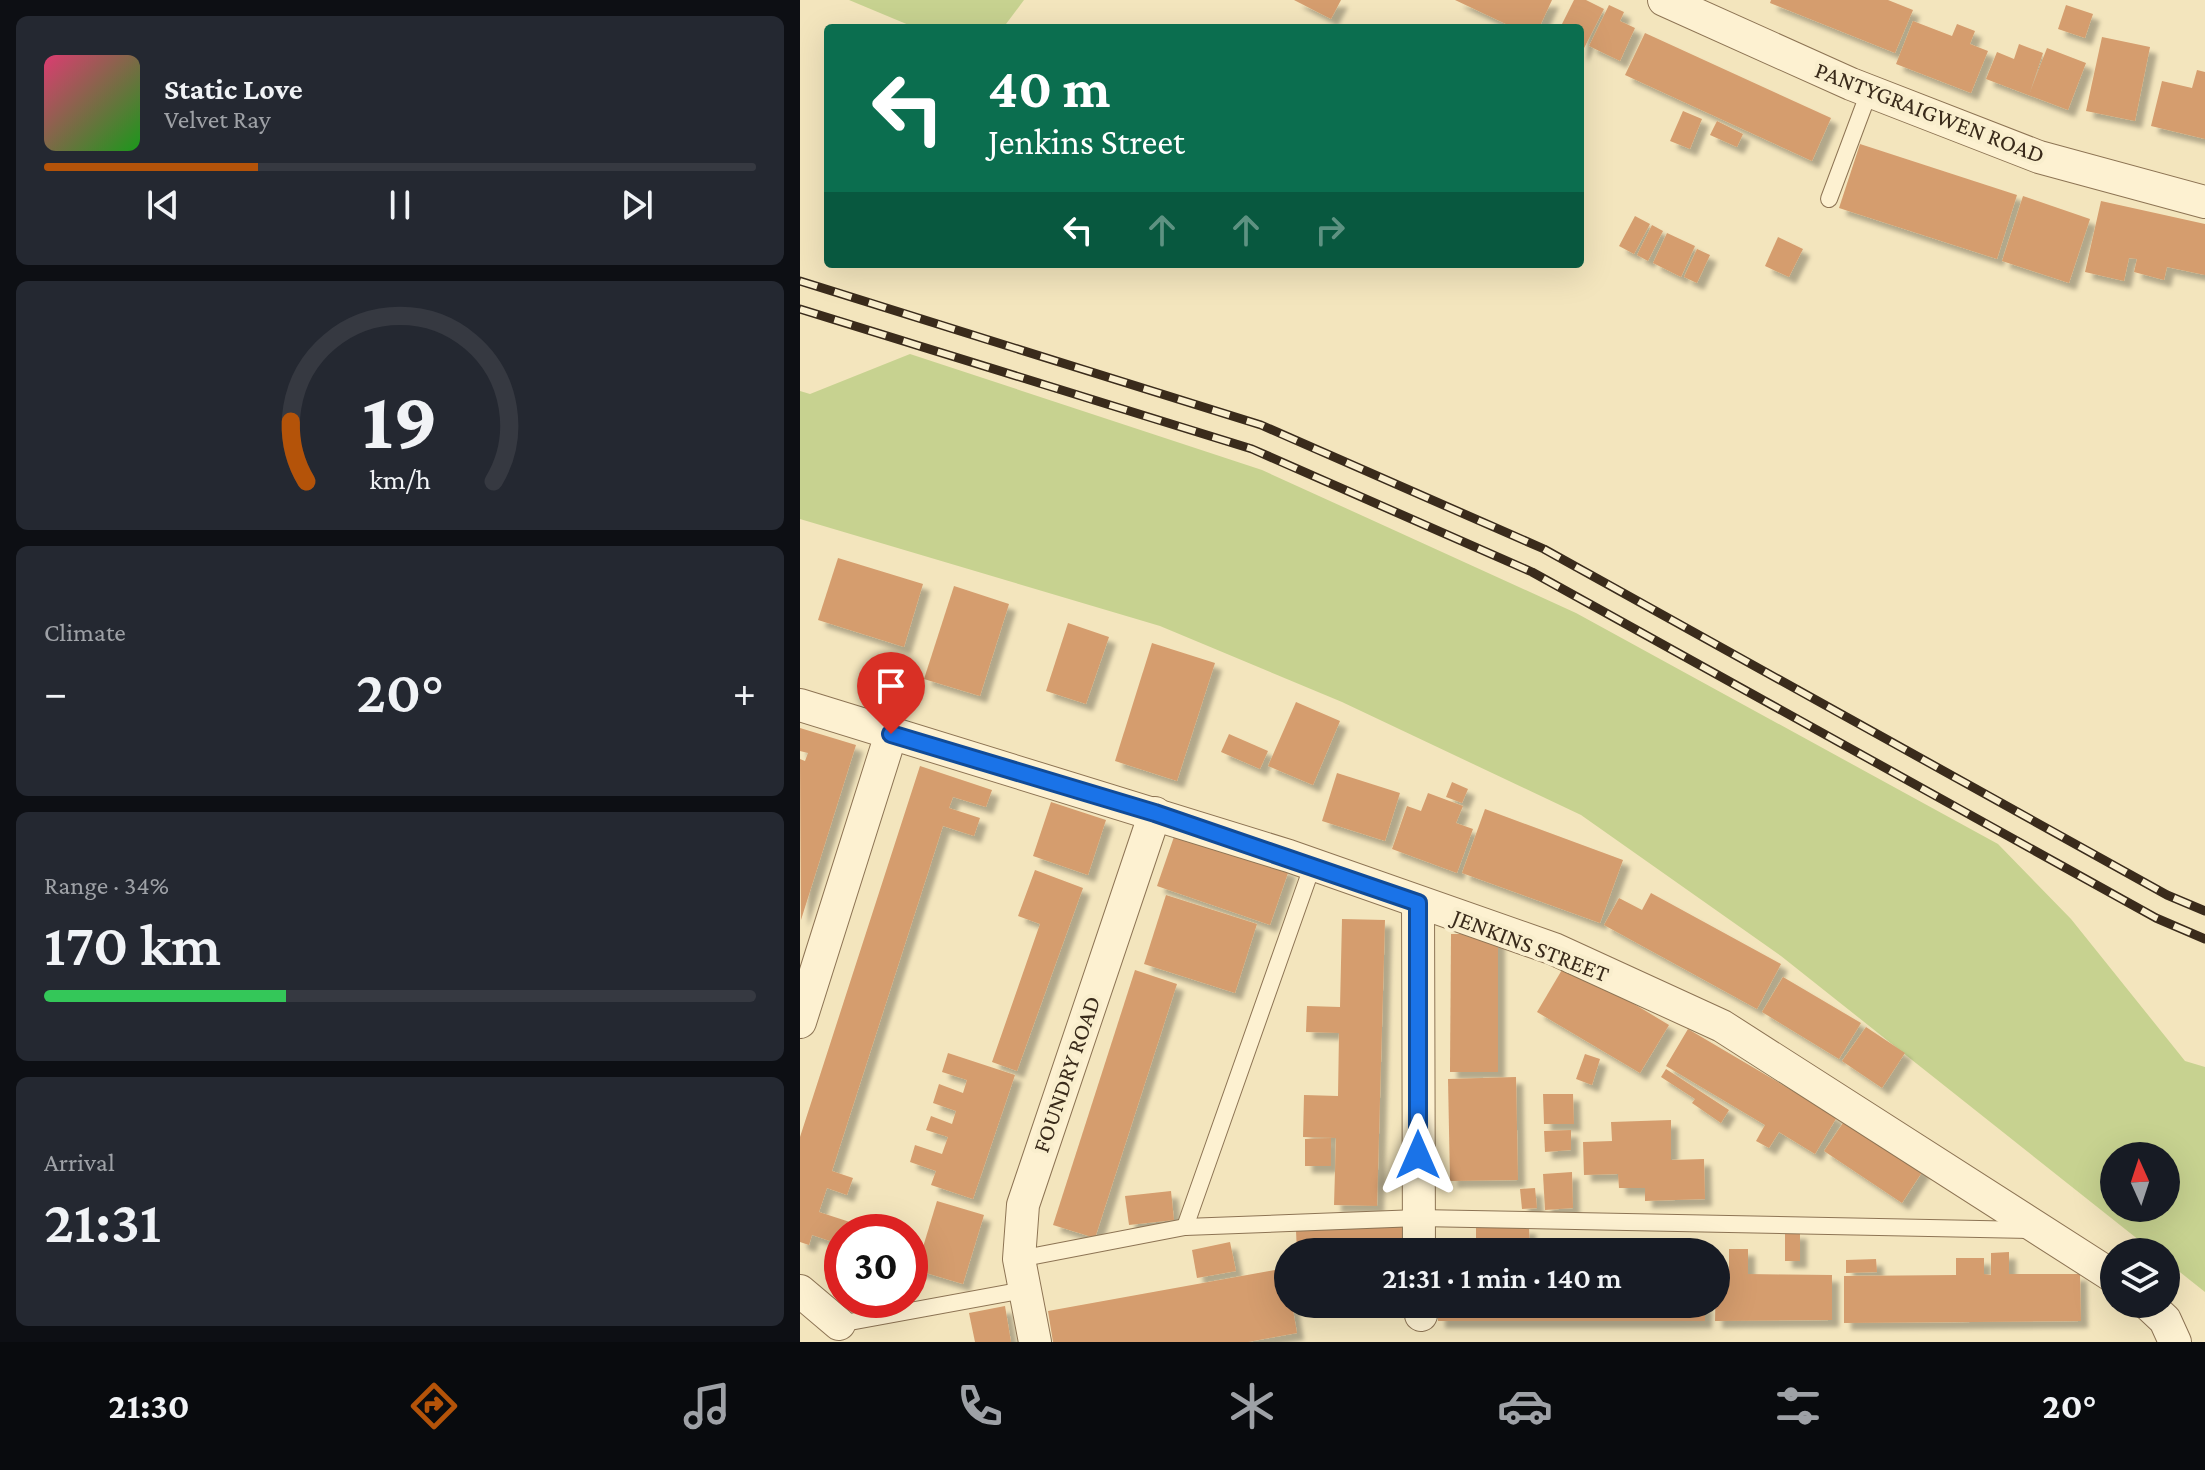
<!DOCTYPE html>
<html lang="en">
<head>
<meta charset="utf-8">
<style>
	:root { --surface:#171b24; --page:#242831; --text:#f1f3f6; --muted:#9ea1a6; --line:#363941; --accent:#b45309 }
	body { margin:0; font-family:"Crimson Pro",serif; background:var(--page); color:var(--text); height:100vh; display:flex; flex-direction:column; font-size:30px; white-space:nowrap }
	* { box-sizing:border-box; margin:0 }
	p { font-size:26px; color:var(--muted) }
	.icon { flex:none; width:44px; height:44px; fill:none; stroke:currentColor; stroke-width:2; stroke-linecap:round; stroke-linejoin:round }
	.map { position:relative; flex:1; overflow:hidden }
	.drawer { display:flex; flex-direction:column; gap:16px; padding:16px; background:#0d0f14; width:800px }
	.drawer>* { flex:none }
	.hud { position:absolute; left:24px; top:24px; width:760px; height:244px; border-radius:8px; box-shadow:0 8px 32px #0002; background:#0b6e4f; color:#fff; overflow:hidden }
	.needle { width:52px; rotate:357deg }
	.tools { position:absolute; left:1300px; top:1142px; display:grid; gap:16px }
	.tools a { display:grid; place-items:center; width:80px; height:80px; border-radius:50%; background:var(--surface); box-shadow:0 8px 32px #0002; font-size:40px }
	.speed { position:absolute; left:24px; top:1214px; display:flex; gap:16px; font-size:40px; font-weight:700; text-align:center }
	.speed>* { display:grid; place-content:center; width:104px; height:104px; border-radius:50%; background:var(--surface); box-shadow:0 8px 32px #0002; line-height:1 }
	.speed .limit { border:12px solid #d22; background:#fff; color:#111 }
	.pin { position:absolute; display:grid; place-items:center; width:68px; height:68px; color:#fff; margin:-82px -34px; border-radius:50% 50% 50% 0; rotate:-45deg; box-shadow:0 0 8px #0007 }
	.pin .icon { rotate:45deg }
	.me { position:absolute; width:88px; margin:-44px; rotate:0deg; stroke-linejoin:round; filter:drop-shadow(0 0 6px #0008) }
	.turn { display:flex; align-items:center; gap:28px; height:168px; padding:0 32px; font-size:36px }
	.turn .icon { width:104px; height:104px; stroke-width:2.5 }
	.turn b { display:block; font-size:56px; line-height:68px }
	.lanes { display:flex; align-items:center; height:76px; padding:0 32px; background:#0003; justify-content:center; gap:40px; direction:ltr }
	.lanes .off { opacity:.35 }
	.big { font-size:60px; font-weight:600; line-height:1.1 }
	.drawer .tile { flex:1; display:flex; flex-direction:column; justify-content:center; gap:12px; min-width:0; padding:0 28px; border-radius:12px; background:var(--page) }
	.drawer .dial { align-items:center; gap:0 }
	.dial svg { height:208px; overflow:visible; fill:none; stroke:var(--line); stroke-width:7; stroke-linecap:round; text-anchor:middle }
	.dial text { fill:var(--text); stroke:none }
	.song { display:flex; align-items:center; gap:24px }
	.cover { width:96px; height:96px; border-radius:12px; background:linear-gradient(135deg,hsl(340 70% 55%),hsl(120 70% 35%)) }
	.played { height:8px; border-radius:4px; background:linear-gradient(90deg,var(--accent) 30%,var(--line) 30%) }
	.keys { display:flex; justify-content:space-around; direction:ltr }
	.heat { display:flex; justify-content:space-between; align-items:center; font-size:44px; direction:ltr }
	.charge { height:12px; border-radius:6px; background:linear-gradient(90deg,#34c759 34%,var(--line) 0) }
	.trip { position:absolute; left:474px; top:1238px; width:456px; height:80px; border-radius:40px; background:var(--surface); box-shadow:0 8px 32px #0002; font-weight:600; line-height:80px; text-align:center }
	.dock { display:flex; height:128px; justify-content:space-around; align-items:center; background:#090b0e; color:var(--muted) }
	.dock .icon { width:56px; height:56px }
	.dock .active { color:var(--accent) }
	.dock b { font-size:36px; color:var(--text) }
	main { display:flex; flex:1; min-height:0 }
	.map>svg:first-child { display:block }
</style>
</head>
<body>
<main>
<section class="drawer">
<div class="tile">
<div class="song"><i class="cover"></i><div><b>Static Love</b><p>Velvet Ray</p></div></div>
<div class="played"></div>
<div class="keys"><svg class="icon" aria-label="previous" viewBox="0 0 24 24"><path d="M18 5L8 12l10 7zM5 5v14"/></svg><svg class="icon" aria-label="pause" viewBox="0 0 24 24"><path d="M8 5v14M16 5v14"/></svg><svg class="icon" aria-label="next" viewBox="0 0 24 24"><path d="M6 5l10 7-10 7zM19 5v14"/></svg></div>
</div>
<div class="tile dial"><svg viewBox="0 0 100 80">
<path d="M14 69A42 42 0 1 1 86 69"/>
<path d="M14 69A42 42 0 0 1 8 46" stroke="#b45309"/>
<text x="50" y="56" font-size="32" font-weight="700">19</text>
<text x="50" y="72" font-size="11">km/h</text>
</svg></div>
<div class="tile"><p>Climate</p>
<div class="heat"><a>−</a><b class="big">20°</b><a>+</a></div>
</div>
<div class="tile"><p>Range · 34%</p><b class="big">170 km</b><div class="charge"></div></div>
<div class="tile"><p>Arrival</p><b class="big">21:31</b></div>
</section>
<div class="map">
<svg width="1405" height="1342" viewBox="0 0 1405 1342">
	<defs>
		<filter id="shadow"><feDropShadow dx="7" dy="7" stdDeviation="2" flood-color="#0004"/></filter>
	</defs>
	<rect width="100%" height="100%" fill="#f3e5bd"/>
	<!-- green -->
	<g fill="#c7d290" fill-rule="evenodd">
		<polygon points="49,0 224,0 203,28 116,28"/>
		<path d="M110 354 462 470 776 613 1198 844 1271 919 1385 1061 1405 1067V1292L1366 1261V1252H1354L981 956 781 815 542 702 360 626 0 519V391L10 394ZM1314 1156H1366V1208H1314Z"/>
	</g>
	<!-- building -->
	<g fill="#d59d6e" filter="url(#shadow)">
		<polygon points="494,0 541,0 531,19"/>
		<polygon points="655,0 752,0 739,28 707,28 708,25"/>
		<polygon points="774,0 786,0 804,9 780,56 780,28 760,28"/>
		<polygon points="971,0 1088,0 1113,10 1095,53 970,3"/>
		<polygon points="809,5 824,12 820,21 835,28 820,61 789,46"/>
		<polygon points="1266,5 1293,14 1285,38 1258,29"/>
		<polygon points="1113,21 1152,36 1157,24 1175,31 1170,44 1188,51 1171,93 1096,64"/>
		<polygon points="845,33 1031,118 1012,161 825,75"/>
		<polygon points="1302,37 1350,47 1335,121 1286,111"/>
		<polygon points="1219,44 1243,53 1230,92 1247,48 1286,63 1268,110 1186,79 1197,52 1214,59"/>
		<polygon points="1397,70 1405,72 1405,139 1351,126 1362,81 1392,88"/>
		<polygon points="883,111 902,119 890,149 870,141"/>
		<polygon points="917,121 943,134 937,147 910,135"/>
		<polygon points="1060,144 1217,195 1197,259 1039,208"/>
		<polygon points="1223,196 1290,219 1269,283 1202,261"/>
		<polygon points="1301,201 1405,224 1405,275 1367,267 1364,280 1334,272 1337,259 1329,258 1324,281 1285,272"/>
		<polygon points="835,216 850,224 834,254 819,246"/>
		<polygon points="852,225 863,231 848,261 837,255"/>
		<polygon points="867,233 895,246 881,277 853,263"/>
		<polygon points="978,237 1003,249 989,277 965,266"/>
		<polygon points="897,249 910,255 897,283 884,277"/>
		<polygon points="38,558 123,584 104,647 18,620"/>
		<polygon points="154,586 209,604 180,696 124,679"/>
		<polygon points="268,623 309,637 286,704 246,691"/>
		<polygon points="352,643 415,663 377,781 315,761"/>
		<polygon points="496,702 540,721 513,785 468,766"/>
		<polygon points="0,728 56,745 1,920 0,759 5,761 8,753 0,751"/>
		<polygon points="429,734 468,751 460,769 421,752"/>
		<polygon points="120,766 192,790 186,807 153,797 149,808 180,818 174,836 143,826 32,1171 53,1178 47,1195 27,1188 19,1212 56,1224 54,1232 42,1232 42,1245 12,1235 9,1245 0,1242 0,1137"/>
		<polygon points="537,773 600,793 585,841 522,821"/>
		<polygon points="652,782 668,789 662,803 646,797"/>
		<polygon points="628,793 663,806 656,823 673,829 657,873 592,849 607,806 621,811"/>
		<polygon points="251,802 306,820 288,875 233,856"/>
		<polygon points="685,809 823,860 800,923 662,873"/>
		<polygon points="376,831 489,870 470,925 357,886"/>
		<polygon points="235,870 283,888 217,1071 192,1062 240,924 218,916"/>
		<polygon points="851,893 981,964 957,1009 804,925 819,898 842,910"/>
		<polygon points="366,895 457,924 435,993 344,964"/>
		<polygon points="542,919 585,920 577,1206 534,1205 536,1138 503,1137 504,1095 538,1096 539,1033 506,1032 507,1006 540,1007"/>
		<polygon points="651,934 698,934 698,1072 650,1072"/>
		<polygon points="766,963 869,1025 840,1073 737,1012"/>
		<polygon points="335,970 377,984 295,1238 253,1225"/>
		<polygon points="983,977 1061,1023 1039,1059 962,1012"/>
		<polygon points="1066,1027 1105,1053 1082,1088 1042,1061"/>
		<polygon points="888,1029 1037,1117 1015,1154 979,1132 969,1148 956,1141 965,1125 866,1066"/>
		<polygon points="148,1053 215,1075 173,1199 131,1185 136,1171 110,1162 115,1145 142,1154 148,1137 126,1130 131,1116 152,1124 156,1111 133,1103 139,1084 163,1093 167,1080 142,1072"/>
		<polygon points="785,1054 800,1059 792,1085 776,1079"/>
		<polygon points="866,1069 929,1110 921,1123 892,1103 895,1099 861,1077"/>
		<polygon points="716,1077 718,1180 650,1181 648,1079"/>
		<polygon points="743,1094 773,1094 774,1124 744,1124"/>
		<polygon points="1047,1117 1124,1169 1102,1203 1024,1151"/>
		<polygon points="871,1120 871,1160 904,1159 905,1199 845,1201 845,1188 819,1188 818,1174 784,1175 783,1142 812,1141 811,1122"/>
		<polygon points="771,1130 771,1150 745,1152 744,1131"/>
		<polygon points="531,1138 531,1166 505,1166 505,1139"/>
		<polygon points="772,1172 773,1208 745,1210 743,1174"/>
		<polygon points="735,1188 737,1208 722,1209 720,1189"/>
		<polygon points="371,1191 374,1220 329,1225 325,1196"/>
		<polygon points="137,1201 184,1215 163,1284 116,1270"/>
		<polygon points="604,1226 605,1252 497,1252 496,1231"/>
		<polygon points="729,1227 730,1252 676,1252 676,1228"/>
		<rect x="985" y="1232" width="15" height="29"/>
		<polygon points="430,1242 436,1271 397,1278 392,1250"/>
		<polygon points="929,1249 948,1249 948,1274 1032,1275 1032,1320 915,1321 916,1275 929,1275"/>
		<polygon points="1209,1252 1209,1274 1280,1274 1281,1321 1044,1323 1044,1276 1156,1275 1156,1258 1184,1258 1184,1274 1191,1275 1191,1253"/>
		<polygon points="1076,1259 1077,1272 1046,1273 1046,1260"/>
		<polygon points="486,1268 488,1304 492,1304 497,1333 448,1342 253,1342 248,1311"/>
		<rect x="638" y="1304" width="267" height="17"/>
		<polygon points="205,1306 211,1342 175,1342 169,1313"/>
	</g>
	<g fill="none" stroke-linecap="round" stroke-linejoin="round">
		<defs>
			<g id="lane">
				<polyline points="1029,199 1069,92"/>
				<polyline points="385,1227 513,864"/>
				<polyline points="219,1259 385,1227 618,1218 1230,1230"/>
				<polyline points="39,1324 224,1290"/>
			</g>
			<g id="street">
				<polyline points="864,0 1051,84 1239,157 1405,202"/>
				<polyline points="0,705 489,856 754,949 922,1026 1314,1277"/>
				<polyline points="618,903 619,1252"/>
				<polyline points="0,1022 91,734"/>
				<polyline points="0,1291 39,1324"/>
				<polyline points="620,1304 621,1315"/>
				<polyline points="1348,1304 1365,1320 1375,1342"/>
				<polyline points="235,1342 219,1259 223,1205 355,813"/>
			</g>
		</defs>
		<!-- lane casing -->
		<use href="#lane" stroke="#8d7454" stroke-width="18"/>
		<!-- street casing -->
		<use href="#street" stroke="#8d7454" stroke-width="34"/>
		<!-- lane -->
		<use href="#lane" stroke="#fdf1d1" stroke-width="16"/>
		<!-- street -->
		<use href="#street" stroke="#fdf1d1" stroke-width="32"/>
		<defs>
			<g id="rail">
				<polyline points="0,281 461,425 744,549 1367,895 1405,911"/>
				<polyline points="0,309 452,449 732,572 1356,918 1405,939"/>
			</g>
		</defs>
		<!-- rail casing -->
		<use href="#rail" stroke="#3a2b1b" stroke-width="9"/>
		<!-- rail -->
		<use href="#rail" stroke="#f9eecd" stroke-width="6" stroke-dasharray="18" stroke-linecap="butt"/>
	</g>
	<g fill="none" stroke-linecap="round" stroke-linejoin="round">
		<defs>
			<polyline id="route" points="91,734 355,813 618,903 618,1155"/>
		</defs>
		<!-- route casing -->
		<use href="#route" stroke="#114b97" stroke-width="20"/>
		<!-- route -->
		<use href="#route" stroke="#1a73e8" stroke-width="14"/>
	</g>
	<g text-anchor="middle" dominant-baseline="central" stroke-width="8" stroke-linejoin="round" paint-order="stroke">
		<!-- street labels -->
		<g font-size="24" fill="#3a2b1b" stroke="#f9eecd">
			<text transform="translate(1130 112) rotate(21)">PANTYGRAIGWEN ROAD</text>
			<text transform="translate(731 945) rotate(21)">JENKINS STREET</text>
			<text transform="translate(266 1074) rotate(-71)">FOUNDRY ROAD</text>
		</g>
	</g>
</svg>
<div class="tools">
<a><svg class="needle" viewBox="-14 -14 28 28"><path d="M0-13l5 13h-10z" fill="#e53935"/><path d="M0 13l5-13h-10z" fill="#9ea1a6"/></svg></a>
<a><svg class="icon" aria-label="layers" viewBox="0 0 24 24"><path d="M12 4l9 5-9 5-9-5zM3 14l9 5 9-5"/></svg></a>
</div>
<div class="speed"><div class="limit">30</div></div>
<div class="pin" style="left:91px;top:734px;background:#d93025"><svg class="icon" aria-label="arrive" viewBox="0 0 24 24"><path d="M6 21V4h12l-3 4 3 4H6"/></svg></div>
<svg class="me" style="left:618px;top:1155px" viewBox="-20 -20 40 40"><path d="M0-17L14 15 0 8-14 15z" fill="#1a73e8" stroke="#fff" stroke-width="4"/></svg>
<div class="trip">21:31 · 1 min · 140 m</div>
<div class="hud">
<div class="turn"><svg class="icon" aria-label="left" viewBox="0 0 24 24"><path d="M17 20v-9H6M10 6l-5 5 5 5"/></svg><div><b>40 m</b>Jenkins Street</div></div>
<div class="lanes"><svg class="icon" aria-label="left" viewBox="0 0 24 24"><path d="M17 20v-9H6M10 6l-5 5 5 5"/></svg><svg class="icon off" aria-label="ahead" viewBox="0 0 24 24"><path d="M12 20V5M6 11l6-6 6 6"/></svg><svg class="icon off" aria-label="ahead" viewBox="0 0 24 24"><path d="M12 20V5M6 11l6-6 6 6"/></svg><svg class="icon off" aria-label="right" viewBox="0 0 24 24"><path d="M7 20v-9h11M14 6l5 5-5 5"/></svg></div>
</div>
</div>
</main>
<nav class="dock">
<b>21:30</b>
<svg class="icon active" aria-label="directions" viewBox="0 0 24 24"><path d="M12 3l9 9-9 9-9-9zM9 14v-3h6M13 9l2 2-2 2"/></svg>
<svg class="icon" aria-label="music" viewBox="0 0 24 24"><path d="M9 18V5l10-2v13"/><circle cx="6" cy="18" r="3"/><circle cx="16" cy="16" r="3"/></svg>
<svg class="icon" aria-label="phone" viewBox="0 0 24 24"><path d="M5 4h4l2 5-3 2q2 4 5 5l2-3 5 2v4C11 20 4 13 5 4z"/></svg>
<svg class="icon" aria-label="climate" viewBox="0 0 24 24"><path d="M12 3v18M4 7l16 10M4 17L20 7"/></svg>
<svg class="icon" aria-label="car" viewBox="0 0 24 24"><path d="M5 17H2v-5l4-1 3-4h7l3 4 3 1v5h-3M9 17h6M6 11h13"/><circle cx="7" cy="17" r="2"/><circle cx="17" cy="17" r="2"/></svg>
<svg class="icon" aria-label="filters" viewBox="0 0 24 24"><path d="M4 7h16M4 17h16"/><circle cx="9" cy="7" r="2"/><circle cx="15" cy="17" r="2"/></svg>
<b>20°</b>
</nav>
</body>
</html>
